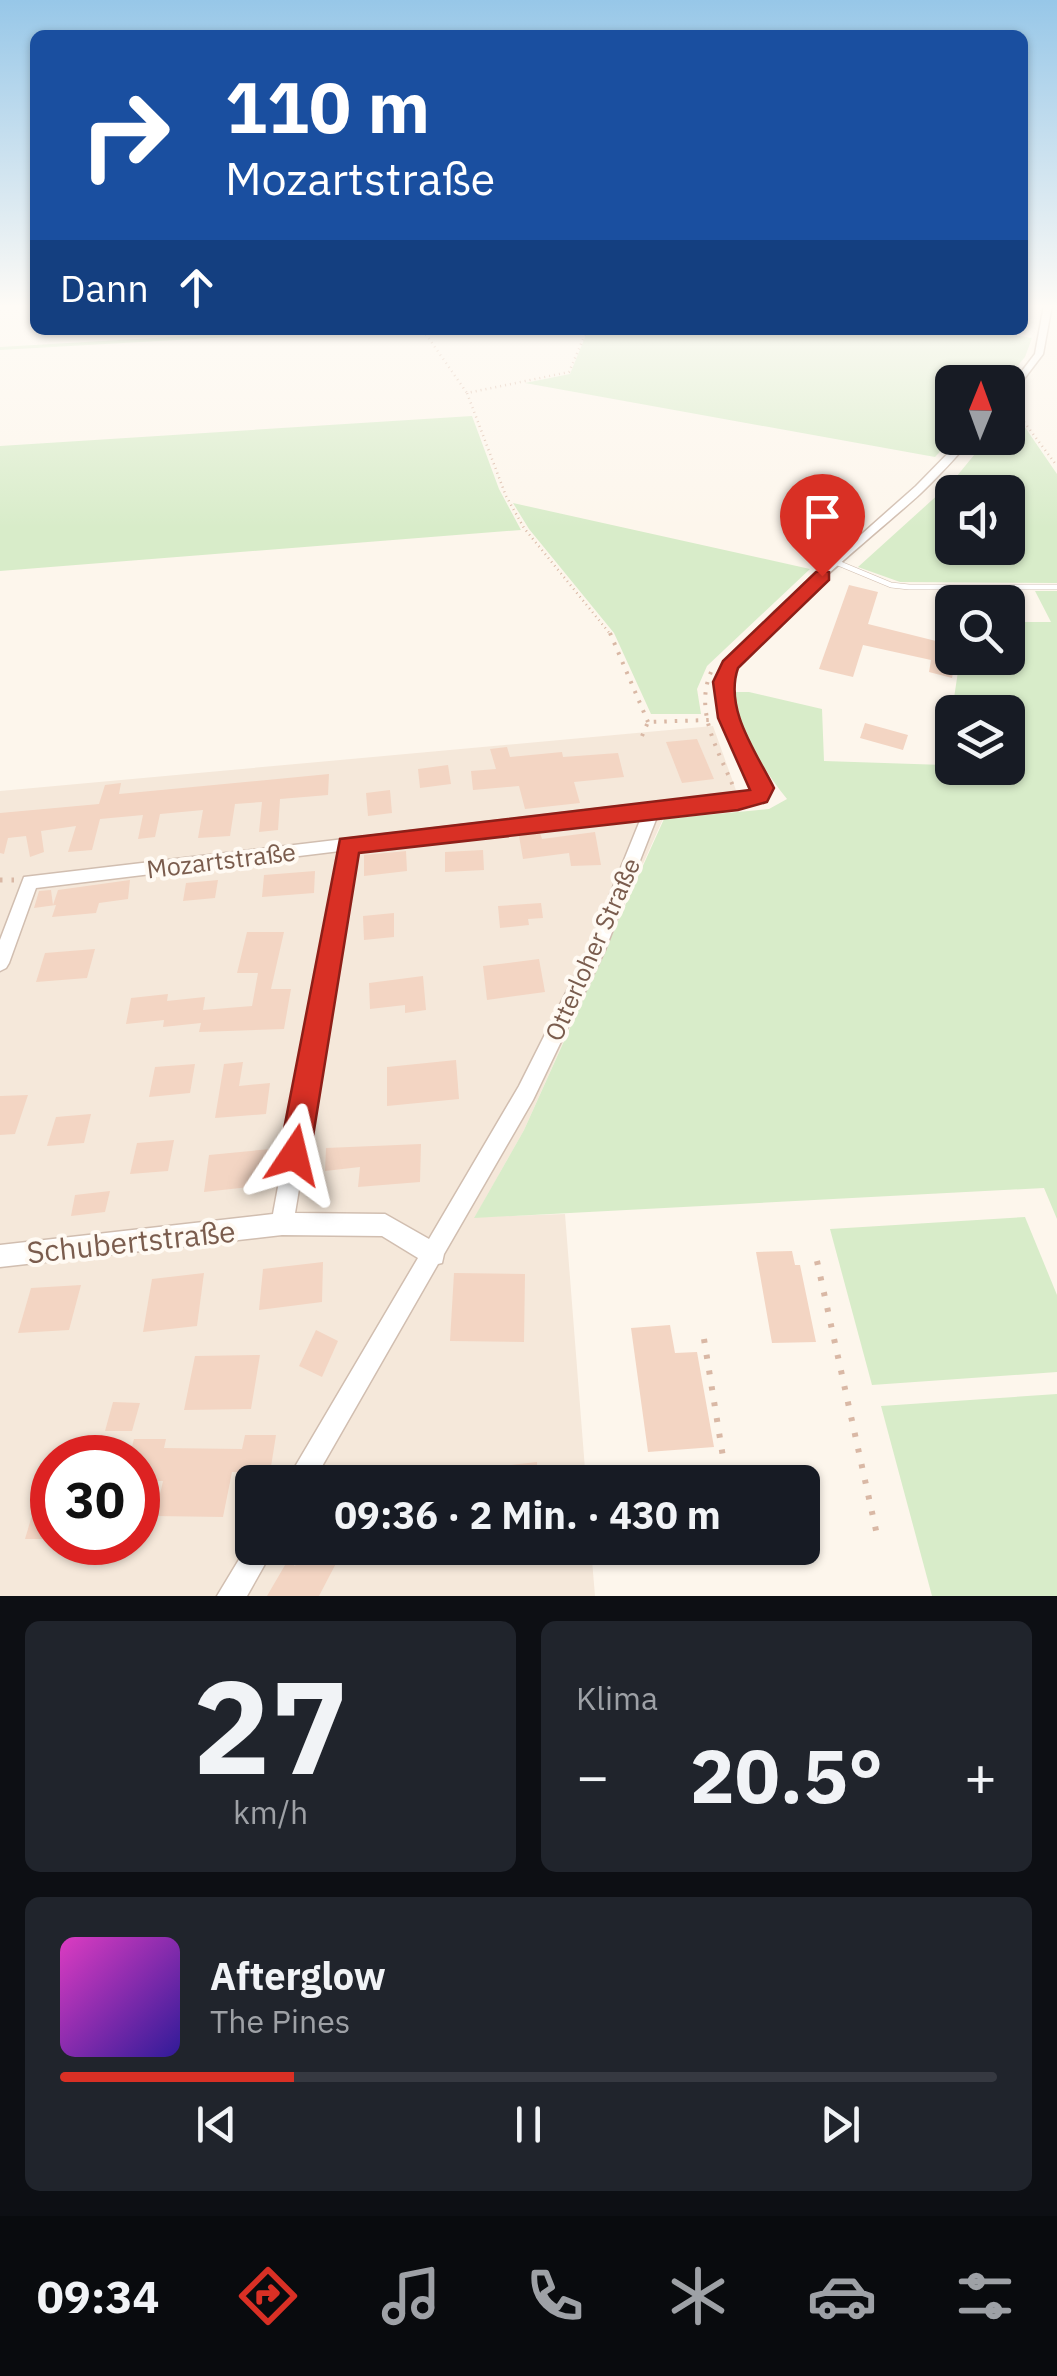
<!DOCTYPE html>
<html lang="de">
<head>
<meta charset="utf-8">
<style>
	:root { --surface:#171b24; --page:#20242c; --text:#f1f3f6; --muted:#9ea1a6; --line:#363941; --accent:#d93025 }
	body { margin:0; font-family:"IBM Plex Sans",sans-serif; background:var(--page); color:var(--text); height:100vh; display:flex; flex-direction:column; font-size:38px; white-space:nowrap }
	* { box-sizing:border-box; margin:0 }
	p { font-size:32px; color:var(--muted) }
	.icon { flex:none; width:55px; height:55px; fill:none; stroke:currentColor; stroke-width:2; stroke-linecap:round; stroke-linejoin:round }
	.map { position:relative; height:1596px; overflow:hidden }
	.panel { display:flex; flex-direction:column; gap:25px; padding:25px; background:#0d0f14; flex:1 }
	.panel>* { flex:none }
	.banner { position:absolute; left:30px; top:30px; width:998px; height:305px; border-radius:15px; box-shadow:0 2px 8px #0004; background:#1a4fa0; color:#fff; overflow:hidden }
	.needle { width:65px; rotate:1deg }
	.tools { position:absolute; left:935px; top:365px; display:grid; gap:20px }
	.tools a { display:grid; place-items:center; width:90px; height:90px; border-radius:15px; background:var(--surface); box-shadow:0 2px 8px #0004; font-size:50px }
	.speed { position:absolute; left:30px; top:1435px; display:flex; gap:20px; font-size:50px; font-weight:700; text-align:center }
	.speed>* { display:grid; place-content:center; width:130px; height:130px; border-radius:50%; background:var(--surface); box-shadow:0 2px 8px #0004; line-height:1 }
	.speed .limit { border:15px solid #d22; background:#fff; color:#111 }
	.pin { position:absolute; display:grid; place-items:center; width:85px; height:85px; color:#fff; margin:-102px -42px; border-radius:50% 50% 50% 0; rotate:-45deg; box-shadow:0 0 10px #0007 }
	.pin .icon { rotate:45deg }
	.me { position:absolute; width:110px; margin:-55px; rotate:10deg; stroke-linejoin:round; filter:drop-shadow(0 0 8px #0008) }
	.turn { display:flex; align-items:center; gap:35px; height:210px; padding:0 30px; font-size:45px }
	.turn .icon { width:130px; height:130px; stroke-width:2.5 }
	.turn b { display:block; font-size:70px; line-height:85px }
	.then { display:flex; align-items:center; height:95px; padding:0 30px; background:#0003; gap:20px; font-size:38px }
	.big { font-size:75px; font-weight:700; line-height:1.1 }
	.panel .tile { flex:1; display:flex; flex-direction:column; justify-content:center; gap:15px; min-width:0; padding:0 35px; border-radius:15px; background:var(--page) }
	.panel .dial { align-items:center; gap:0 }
	.dial b { font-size:130px; line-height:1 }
	.song { display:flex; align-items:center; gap:30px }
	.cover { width:120px; height:120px; border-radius:15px; background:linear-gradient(135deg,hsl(310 70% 55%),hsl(250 70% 35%)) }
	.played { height:10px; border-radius:5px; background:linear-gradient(90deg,var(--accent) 25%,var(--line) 25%) }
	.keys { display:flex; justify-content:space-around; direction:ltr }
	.heat { display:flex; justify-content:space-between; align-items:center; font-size:55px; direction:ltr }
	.panel .tiles { flex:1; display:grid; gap:25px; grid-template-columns:1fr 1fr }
	.tile:last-child { grid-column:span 2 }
	.trip { position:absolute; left:235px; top:1465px; width:585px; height:100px; border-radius:15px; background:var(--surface); box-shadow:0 2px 8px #0004; font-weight:700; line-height:100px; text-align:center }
	.menu { display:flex; height:160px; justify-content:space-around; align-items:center; background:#090b0e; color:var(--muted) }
	.menu .icon { width:70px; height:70px }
	.menu .selected { color:var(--accent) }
	.menu b { font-size:45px; color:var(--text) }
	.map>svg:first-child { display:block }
</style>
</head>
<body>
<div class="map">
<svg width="1057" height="1596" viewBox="0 0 1057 1596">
	<rect width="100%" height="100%" fill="#fdf6ec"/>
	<!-- residential -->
	<path fill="#f5e8da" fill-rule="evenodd" d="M713 726 742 807 663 819 524 1130 475 1217 565 1214 586 1482H252V1548H591L595 1596H0V791ZM52 1458H138V1542H52Z"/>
	<!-- green -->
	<g fill="#d8ecc9" fill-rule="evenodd">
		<polygon points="292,330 354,330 0,350 0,347"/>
		<polygon points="588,330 979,330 1032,338 1025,357 1004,382 952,382 953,438 935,457 525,383 570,374"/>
		<polygon points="472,416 499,489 521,530 0,571 0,446"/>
		<path d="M1020 420 1057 474V583L900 582 858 567 952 482 988 438H1008V421ZM1008 492V548H952V492Z"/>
		<polygon points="513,503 810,569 707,666 697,689 701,714 651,714 614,633 529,529"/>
		<path d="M1035 591H1057V1219L1044 1188 474 1218 524 1130 664 819 769 809 787 799C761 767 741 732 732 692H749L822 709 824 761 944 765 960 658H1008V622H1051ZM952 712H1008V768H952Z"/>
		<polygon points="1025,1217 1057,1295 1057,1372 872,1385 830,1229"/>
		<polygon points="1057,1394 1057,1596 932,1596 881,1406"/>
	</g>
	<!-- building -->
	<g fill="#f3d5c3">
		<polygon points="849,585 878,592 868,624 952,645 952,658 956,658 952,678 929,672 931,660 863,645 853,677 819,669"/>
		<polygon points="865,723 908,735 903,750 860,738"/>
		<polygon points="697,739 714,779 682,783 666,742"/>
		<polygon points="507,747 510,757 562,752 563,757 618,753 624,777 574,782 580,803 525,809 519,786 473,790 471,771 496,769 490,749"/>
		<polygon points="448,765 451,784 420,788 418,769"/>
		<polygon points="329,774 328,795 280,799 278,830 259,832 262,802 235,804 230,836 198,838 203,810 160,814 155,837 138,839 143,815 100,819 92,850 68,852 76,826 41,831 44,852 30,857 26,836 8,838 4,854 0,853 0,813 99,804 105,785 121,783 119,794"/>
		<polygon points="390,790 392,813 368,816 366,793"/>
		<polygon points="595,832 601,865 571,866 569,853 523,859 519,836 540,833 542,839"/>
		<polygon points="483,850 484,870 445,872 445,852"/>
		<polygon points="406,851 407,871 364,876 364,855"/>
		<polygon points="315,871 314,893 262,897 264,875"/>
		<polygon points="130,880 128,899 99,903 96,913 52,917 56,905 34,908 39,891 51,890 53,905 58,890"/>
		<polygon points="218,880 215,898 183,901 186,883"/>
		<polygon points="541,903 543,918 528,919 529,925 500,928 498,906"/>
		<polygon points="394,913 394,937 364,940 363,916"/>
		<polygon points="247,932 284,932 271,989 291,989 284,1029 199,1032 201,1023 163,1027 164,1020 126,1024 131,998 168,994 167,1001 205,997 203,1010 252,1006 258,973 237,973"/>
		<polygon points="95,949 87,978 36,982 45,953"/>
		<polygon points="539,959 545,992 487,1000 483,966"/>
		<polygon points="423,976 426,1010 405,1013 405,1005 370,1009 369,983"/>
		<polygon points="456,1060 459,1099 387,1106 387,1067"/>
		<polygon points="243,1062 239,1086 270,1083 266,1114 215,1118 224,1064"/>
		<polygon points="195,1064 190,1093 149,1097 155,1067"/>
		<polygon points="28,1095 15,1134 0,1135 0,1096"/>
		<polygon points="91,1114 84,1143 47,1146 56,1117"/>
		<polygon points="174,1140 168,1171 130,1174 137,1143"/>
		<polygon points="421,1144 420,1182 358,1187 360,1167 325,1171 326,1148"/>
		<polygon points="270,1149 267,1185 204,1192 209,1155"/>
		<polygon points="110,1191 105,1212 71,1216 75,1195"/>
		<polygon points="792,1251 795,1265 800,1265 816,1342 772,1343 756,1252"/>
		<polygon points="323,1262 322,1302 259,1310 263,1269"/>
		<polygon points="204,1273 197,1326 143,1332 152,1279"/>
		<polygon points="454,1273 525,1274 524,1342 450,1341"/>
		<polygon points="81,1285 69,1330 18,1333 31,1288"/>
		<polygon points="670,1325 675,1353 697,1352 714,1447 648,1452 631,1328"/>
		<polygon points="316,1330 338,1341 322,1377 299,1366"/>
		<polygon points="260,1355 251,1409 184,1410 195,1356"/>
		<polygon points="113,1402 140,1403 132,1431 105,1431"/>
		<polygon points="245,1435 276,1435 270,1473 232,1472 223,1517 155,1516 163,1481 138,1481 138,1458 129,1458 134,1439 166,1439 164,1448 242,1449"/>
		<polygon points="49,1458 52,1459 52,1539 25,1539"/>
		<polygon points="537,1462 538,1482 442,1482 441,1473"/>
		<polygon points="305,1548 344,1548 319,1596 267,1596 288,1560 295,1566"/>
	</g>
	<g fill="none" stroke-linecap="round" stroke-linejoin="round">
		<defs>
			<polyline id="service" points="838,563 891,585 909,587 1057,587"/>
			<g id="minor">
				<polygon points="1044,305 1052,305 1043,354 1011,396 1008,397 1008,389 1035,354"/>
				<path d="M963 438H973C956 457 939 476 920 494 883 528 741 641 731 682 723 714 756 760 770 788L764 800 759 801 657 817 605 950 533 1100 444 1254 442 1263 438 1264 313 1482H286L418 1258 382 1236 282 1235 0 1267V1245L273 1214 340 851 36 888 9 963 6 968 0 971V940L24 877 622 806H651L754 791 756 788 728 736 718 708 717 681 726 664 775 611 916 486ZM622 818H641L588 949 519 1086 429 1239 385 1214 295 1213 356 849Z"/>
				<polygon points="252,1538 252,1548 274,1548 247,1596 217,1596"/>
			</g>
		</defs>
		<!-- service casing -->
		<use href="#service" stroke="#d1beb0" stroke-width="6"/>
		<!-- minor casing -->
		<use href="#minor" stroke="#d1beb0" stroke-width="3"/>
		<!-- path-far3 -->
		<g stroke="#d9b8a5" stroke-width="2.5" stroke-dasharray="1 4" stroke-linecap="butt">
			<polyline points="423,330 467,393"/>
			<polyline points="587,330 569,372 467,393 506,496 524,528 611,635"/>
			<polyline points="1012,406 1057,466"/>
		</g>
		<!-- path-far2 -->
		<g stroke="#d9b8a5" stroke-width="4" stroke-dasharray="2.5 8" stroke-linecap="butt">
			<polyline points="610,633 648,722"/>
			<path d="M711 672C694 711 718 750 733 786"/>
			<polyline points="642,736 648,722 709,720"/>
		</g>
		<!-- path-far1 -->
		<polyline stroke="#d9b8a5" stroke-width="5" stroke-dasharray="2.5 9" stroke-linecap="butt" points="0,880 15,880"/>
		<!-- path -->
		<g stroke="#d9b8a5" stroke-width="6" stroke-dasharray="4 12" stroke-linecap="butt">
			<polyline points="817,1261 877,1535"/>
			<polyline points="704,1339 727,1482"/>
		</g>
		<!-- service -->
		<use href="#service" stroke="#fff" stroke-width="5"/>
		<!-- minor -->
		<use href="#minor" fill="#fff" fill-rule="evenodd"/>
	</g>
	<!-- sky -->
	<linearGradient id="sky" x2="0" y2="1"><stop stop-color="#97c7e8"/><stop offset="0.58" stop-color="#fefbf6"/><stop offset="1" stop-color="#fefbf6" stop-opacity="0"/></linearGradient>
	<rect width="1057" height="528" fill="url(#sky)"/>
	<!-- route -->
	<path fill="#d93025" stroke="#8d1f18" stroke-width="2.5" d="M822 571 829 572V580L738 668C724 709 756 752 774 788L767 802 738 810 359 853 310 1155 305 1166 294 1170 283 1166 279 1155 340 839 750 790 718 718 713 682 723 661 816 572Z"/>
	<g text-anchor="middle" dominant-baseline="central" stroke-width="8" stroke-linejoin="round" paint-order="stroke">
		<!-- street labels -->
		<g font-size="25" fill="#7a5c4d" stroke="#fffaf3">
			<text transform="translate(221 860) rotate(-7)">Mozartstraße</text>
			<text transform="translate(592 949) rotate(-66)">Otterloher Straße</text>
		</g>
		<!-- near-street labels -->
		<g font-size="30" fill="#7a5c4d" stroke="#fffaf3">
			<text transform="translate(131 1241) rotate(-6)">Schubertstraße</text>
		</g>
	</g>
</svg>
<div class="tools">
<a><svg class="needle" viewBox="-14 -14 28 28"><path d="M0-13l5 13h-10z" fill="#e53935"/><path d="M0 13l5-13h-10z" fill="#9ea1a6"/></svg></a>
<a><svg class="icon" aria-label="sound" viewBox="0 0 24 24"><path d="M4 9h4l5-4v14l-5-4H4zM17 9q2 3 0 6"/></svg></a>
<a><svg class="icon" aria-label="search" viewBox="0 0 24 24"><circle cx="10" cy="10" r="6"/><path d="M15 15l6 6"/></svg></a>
<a><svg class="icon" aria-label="layers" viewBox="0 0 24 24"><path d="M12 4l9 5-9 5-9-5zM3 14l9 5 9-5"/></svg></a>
</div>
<div class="speed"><div class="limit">30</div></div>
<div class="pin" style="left:822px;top:576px;background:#d93025"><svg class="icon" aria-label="arrive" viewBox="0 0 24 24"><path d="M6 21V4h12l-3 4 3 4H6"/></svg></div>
<svg class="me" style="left:294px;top:1155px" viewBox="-20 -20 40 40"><path d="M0-17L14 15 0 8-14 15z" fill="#d93025" stroke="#fff" stroke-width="4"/></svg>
<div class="trip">09:36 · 2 Min. · 430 m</div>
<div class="banner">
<div class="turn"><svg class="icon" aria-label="right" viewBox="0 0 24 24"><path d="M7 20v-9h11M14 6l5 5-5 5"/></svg><div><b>110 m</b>Mozartstraße</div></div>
<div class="then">Dann<svg class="icon" aria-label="ahead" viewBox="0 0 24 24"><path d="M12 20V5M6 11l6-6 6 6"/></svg></div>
</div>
</div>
<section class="panel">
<div class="tiles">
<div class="tile dial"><b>27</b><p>km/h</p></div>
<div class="tile"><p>Klima</p>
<div class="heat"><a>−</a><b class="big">20.5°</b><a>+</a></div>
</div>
<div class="tile">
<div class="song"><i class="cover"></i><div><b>Afterglow</b><p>The Pines</p></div></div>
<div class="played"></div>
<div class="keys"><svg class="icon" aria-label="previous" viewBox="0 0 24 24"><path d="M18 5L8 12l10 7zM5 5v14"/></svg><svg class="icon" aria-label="pause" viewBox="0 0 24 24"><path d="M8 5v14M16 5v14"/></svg><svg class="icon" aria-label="next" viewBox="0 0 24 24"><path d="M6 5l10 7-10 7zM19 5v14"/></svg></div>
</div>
</div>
</section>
<nav class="menu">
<b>09:34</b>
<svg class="icon selected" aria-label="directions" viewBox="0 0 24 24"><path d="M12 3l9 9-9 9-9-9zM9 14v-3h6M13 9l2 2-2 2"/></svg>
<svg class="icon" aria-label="music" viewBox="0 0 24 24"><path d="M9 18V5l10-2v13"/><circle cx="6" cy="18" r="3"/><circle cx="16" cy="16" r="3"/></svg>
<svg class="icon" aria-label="phone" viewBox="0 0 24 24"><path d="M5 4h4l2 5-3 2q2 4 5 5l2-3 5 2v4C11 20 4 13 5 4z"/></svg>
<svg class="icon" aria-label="climate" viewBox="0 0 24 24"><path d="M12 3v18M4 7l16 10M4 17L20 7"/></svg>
<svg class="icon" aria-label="car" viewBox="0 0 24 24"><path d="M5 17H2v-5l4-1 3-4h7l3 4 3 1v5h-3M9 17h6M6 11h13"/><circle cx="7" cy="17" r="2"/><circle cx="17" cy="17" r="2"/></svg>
<svg class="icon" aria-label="filters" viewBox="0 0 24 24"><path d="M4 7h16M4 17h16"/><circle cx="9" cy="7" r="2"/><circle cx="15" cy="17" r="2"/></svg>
</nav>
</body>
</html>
